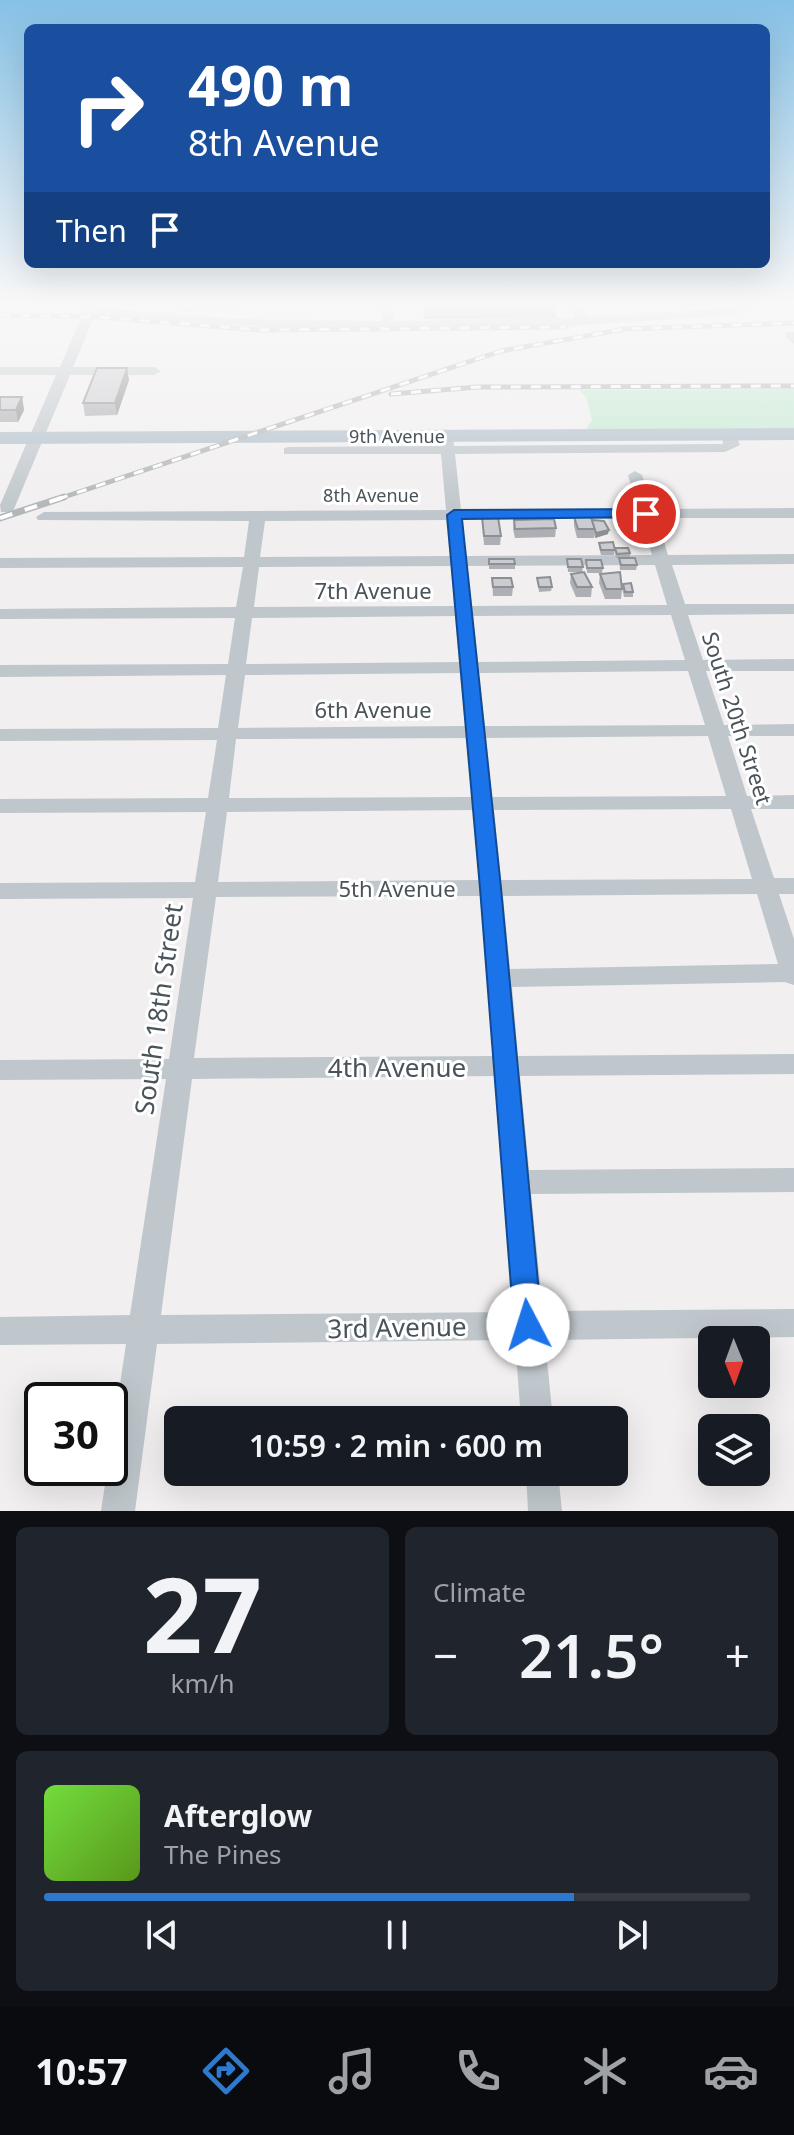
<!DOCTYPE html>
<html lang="en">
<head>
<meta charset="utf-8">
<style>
	:root { --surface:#171b24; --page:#20242c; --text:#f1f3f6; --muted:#9ea1a6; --line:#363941; --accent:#2d79ce }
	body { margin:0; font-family:"Noto Sans",sans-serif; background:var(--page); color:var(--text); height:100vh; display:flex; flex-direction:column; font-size:30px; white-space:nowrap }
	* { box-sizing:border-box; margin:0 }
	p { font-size:26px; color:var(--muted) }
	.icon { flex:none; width:44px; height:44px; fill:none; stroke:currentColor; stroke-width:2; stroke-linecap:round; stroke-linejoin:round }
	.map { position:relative; height:1511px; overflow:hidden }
	.panel { display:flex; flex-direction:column; gap:16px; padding:16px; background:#0d0f14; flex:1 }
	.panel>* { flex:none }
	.hud { position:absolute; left:24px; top:24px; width:746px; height:244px; border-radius:12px; box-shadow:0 8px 32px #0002; background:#1a4fa0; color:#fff; overflow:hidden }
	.needle { width:52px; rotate:179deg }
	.controls { position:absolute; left:698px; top:1326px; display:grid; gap:16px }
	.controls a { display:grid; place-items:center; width:72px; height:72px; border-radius:12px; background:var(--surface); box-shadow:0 8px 32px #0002; font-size:40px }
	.speed { position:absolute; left:24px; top:1382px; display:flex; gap:16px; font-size:40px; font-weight:700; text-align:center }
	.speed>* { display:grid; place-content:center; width:104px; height:104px; border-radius:50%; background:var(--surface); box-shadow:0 8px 32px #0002; line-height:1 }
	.speed .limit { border:4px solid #111; border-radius:12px; background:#fff; color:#111 }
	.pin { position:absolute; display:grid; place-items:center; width:68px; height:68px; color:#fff; margin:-34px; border:4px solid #fff; border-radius:50%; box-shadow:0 2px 8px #0007 }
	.me { position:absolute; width:88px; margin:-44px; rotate:355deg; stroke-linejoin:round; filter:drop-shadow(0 0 6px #0008) }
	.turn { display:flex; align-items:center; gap:28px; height:168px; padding:0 32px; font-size:36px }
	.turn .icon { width:104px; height:104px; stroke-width:2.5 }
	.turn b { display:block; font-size:56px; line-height:68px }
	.then { display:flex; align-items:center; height:76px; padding:0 32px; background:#0003; gap:16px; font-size:30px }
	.big { font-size:60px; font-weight:600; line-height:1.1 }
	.panel .tile { flex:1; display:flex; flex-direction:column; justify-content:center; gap:12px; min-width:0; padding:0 28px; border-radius:12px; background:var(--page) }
	.panel .dial { align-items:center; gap:0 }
	.dial b { font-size:104px; line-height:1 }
	.song { display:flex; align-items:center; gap:24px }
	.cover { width:96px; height:96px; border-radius:12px; background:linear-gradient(135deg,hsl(100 70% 55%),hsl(90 70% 35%)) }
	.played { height:8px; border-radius:4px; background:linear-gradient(90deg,var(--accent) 75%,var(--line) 75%) }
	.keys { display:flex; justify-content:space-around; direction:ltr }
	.heat { display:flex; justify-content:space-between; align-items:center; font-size:44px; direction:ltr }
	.panel .tiles { flex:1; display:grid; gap:16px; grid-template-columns:1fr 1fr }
	.tile:last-child { grid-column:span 2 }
	.trip { position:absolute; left:164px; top:1406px; width:464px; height:80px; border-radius:12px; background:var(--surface); box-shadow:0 8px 32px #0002; font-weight:600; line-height:80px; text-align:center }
	.tab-bar { display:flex; height:128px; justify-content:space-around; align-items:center; background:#090b0e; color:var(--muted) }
	.tab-bar .icon { width:56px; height:56px }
	.tab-bar .on { color:var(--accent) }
	.tab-bar b { font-size:36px; color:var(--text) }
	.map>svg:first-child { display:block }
</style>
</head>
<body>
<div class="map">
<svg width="794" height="1511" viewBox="0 0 794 1511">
	<rect width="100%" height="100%" fill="#f1efef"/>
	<!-- green -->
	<polygon fill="#c3ead1" points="794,389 794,431 588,432 587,427 592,421 587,399 580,390"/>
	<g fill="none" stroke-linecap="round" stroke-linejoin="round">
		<!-- minor -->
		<g fill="#bfc7cc" fill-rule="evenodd">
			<polygon points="88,302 100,302 97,308 240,319 382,321 381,302 393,302 394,321 575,318 569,302 581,302 587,317 732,308 747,302 764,302 734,315 551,327 295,329 95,315 73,367 154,367 161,371 154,375 70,375 14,509 11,512 1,512 0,505 56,375 0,375 0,367 60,367"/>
			<polygon points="217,302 262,302 256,306 184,313 178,309 184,305"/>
			<polygon points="786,332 794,332 794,344 786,338"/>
			<path d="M729 431 734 432 740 445 725 452 455 454 461 510 638 509 628 475 635 471 642 475 654 509 794 508V518H657L668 555 794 554V564L672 565 685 604H794V614L688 615 703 660 794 659V671H706L724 725 794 724V736H728L747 796 794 795V809H751L774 878H794V894H779L794 939V985L785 982 512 987 518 1056 794 1054V1074L520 1076 529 1170 794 1168V1192L531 1194 543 1311 794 1309V1337L545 1340 553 1420H521L515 1340 157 1344 135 1511H101L126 1344 0 1345V1317L130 1315 166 1079 0 1080V1060L169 1059 193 898 0 899V883L195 882 206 812 0 813V799L208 798 217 740 0 741V729L218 728 226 675 0 677V665L228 664 235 618 0 619V609L236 607 243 567 0 568V558L244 557 249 521 38 520 36 517 44 512 446 510 441 454H284V448L289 447 440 446 439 436 446 432 453 436 454 446 723 444 722 435ZM462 519H641L652 555 466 556ZM446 520 450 556 260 557 265 521ZM655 565 667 605 472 606 467 566ZM451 566 454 606 254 607 259 567ZM671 615 685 660 478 662 473 616ZM455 616 459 662 246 664 252 618ZM688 671 705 725 485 726 479 673ZM460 673 465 726 238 728 245 675ZM708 736 726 796 492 797 486 738ZM466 738 472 797 229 798 236 739ZM731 809 752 879 501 880 494 810ZM473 810 479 880 218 882 227 812ZM757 894 778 964 510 969 503 896ZM480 896 493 1056 194 1058 216 897ZM494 1076 513 1312 161 1315 192 1079Z"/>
			<polygon points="526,1472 558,1472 562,1511 528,1511"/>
		</g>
		<!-- major -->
		<polygon fill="#b2bfcb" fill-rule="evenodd" points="794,428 794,440 0,444 0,432"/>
		<defs>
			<g id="rail-far1">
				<polyline points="0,315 98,317 260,330 566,327"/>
				<polyline points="391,394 478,387 794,386"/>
				<polyline points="58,499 501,351 625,329 794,323"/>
			</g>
			<polyline id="rail" points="0,518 64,497"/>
		</defs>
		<!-- rail-far1 casing -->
		<use href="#rail-far1" stroke="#b2b5b9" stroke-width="5"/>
		<!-- rail casing -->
		<use href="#rail" stroke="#b2b5b9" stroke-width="7"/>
		<!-- rail-far1 -->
		<use href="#rail-far1" stroke="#fff" stroke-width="3" stroke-dasharray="10" stroke-linecap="butt"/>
		<!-- rail -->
		<use href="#rail" stroke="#fff" stroke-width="4" stroke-dasharray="13" stroke-linecap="butt"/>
	</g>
	<!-- wall -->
	<g fill="#aeafb4">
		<polygon points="412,302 556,302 557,304 556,318 424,319 423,304 412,304"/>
		<polygon points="129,380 117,415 85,416 83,403"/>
		<polygon points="0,397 22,397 24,410 18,422 0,422"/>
		<polygon points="482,517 501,536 500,545 484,545"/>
		<polygon points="574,517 608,534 595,538 594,534 594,538 577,538 574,526"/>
		<polygon points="620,518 640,528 638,537 622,537 619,527"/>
		<polygon points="514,520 556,528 555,537 515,538 513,529"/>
		<polygon points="599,543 615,550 614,555 601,555 599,547"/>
		<polygon points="615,548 630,553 630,558 637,565 636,570 620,570 619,558 616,558 615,553"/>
		<polygon points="567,559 583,567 582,572 568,572"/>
		<polygon points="586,560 603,568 602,573 587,573"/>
		<polygon points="489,563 515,564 515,569 489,569"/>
		<polygon points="571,574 592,587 591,597 576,597 570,583"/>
		<polygon points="600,574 622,589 621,599 605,599 599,583"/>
		<polygon points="492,578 513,587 512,596 493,596"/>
		<polygon points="537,578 552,587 551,591 539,592"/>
		<polygon points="623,584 633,592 633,597 624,597 622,588"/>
	</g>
	<!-- shaded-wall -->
	<g fill="#8d8f92">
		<polygon points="127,368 129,380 117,415 115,403"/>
		<polygon points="22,397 24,410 18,422 16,410"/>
		<polygon points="609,530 608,534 595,538 596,533"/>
	</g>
	<!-- building -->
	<g fill="#caccd1" stroke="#8d8f92" stroke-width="2">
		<polygon points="424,302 556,302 557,304 424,304"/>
		<polygon points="97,368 127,368 115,403 83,403"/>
		<polygon points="0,397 22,397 16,410 0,410"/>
		<polygon points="482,517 498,517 501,536 484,536"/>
		<polygon points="574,517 591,517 595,529 578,529"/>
		<polygon points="633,517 640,528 623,528 620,518"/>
		<polygon points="554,519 556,528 515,529 514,520"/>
		<polygon points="592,520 604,521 609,530 596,533"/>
		<polygon points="613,542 615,550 601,550 599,543"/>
		<polygon points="615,548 628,548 630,553 617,554"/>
		<polygon points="619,558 635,558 637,565 621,565"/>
		<polygon points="489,559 514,559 515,564 489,564"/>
		<polygon points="567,559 581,559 583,567 568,567"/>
		<polygon points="586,560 601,560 603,568 587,568"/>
		<polygon points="584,572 592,587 577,587 571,574"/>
		<polygon points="620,572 622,589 606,589 600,574"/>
		<polygon points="550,577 552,587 539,587 537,578"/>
		<polygon points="492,578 511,578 513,587 493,587"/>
		<polygon points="631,583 633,592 625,592 623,584"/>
	</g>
	<!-- sky -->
	<linearGradient id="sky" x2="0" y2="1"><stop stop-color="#86c1e6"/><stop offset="0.59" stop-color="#f9f8f8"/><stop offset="1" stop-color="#f9f8f8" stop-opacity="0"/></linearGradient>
	<rect width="794" height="514" fill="url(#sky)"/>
	<!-- route -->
	<polygon fill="#1a73e8" stroke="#114b97" stroke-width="2" points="646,509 654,514 651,517 462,519 501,888 542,1325 538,1335 528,1338 518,1335 514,1325 480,888 447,515 454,510"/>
	<g text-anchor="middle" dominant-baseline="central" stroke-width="6" stroke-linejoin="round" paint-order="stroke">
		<!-- far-street labels -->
		<g font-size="18" fill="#49535a" stroke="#fff">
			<text x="397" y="436">9th Avenue</text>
			<text x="371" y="495">8th Avenue</text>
		</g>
		<!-- street labels -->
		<g font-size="22" fill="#49535a" stroke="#fff">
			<text x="373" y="590">7th Avenue</text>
			<text x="373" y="709">6th Avenue</text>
			<text transform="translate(738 718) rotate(72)">South 20th Street</text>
			<text x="397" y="888">5th Avenue</text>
		</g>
		<!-- near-street labels -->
		<g font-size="26" fill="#49535a" stroke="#fff">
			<text transform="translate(158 1009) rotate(-82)">South 18th Street</text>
			<text x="397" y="1067">4th Avenue</text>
			<text transform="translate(397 1327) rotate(-1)">3rd Avenue</text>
		</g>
	</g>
</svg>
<div class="controls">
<a><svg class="needle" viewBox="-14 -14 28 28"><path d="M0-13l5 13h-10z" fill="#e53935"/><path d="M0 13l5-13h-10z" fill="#9ea1a6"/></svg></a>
<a><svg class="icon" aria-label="layers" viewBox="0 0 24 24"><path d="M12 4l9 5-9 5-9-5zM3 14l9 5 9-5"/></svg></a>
</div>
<div class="speed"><div class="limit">30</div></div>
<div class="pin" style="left:646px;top:514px;background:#d93025"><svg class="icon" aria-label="arrive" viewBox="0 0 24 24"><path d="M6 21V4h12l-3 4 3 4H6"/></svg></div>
<svg class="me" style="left:528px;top:1325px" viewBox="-20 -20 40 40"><circle r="19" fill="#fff"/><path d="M0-13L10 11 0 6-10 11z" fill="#1a73e8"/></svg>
<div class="trip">10:59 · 2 min · 600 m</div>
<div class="hud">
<div class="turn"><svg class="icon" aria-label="right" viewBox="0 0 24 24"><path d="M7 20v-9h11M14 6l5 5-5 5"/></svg><div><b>490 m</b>8th Avenue</div></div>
<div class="then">Then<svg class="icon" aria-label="arrive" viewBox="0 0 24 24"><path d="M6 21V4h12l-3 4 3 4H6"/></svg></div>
</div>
</div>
<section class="panel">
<div class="tiles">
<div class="tile dial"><b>27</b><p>km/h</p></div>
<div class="tile"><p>Climate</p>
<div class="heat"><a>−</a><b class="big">21.5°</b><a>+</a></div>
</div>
<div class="tile">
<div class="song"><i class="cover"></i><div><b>Afterglow</b><p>The Pines</p></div></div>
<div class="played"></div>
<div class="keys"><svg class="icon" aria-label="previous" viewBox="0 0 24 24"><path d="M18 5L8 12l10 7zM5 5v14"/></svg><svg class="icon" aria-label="pause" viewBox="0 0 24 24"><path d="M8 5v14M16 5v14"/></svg><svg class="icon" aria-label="next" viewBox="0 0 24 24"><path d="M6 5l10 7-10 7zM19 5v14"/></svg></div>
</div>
</div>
</section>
<nav class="tab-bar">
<b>10:57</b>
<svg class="icon on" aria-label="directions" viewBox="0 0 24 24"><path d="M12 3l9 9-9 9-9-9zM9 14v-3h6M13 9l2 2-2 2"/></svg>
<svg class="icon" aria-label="music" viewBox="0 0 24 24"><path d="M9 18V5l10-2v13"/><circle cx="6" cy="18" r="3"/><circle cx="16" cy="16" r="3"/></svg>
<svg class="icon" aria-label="phone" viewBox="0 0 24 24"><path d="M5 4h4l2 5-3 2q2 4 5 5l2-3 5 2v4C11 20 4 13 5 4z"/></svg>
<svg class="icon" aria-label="climate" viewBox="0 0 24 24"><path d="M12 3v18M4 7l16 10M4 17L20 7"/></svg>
<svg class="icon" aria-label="car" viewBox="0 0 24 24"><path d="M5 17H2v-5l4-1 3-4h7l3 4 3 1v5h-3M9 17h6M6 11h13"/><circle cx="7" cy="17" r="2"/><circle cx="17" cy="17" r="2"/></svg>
</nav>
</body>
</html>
